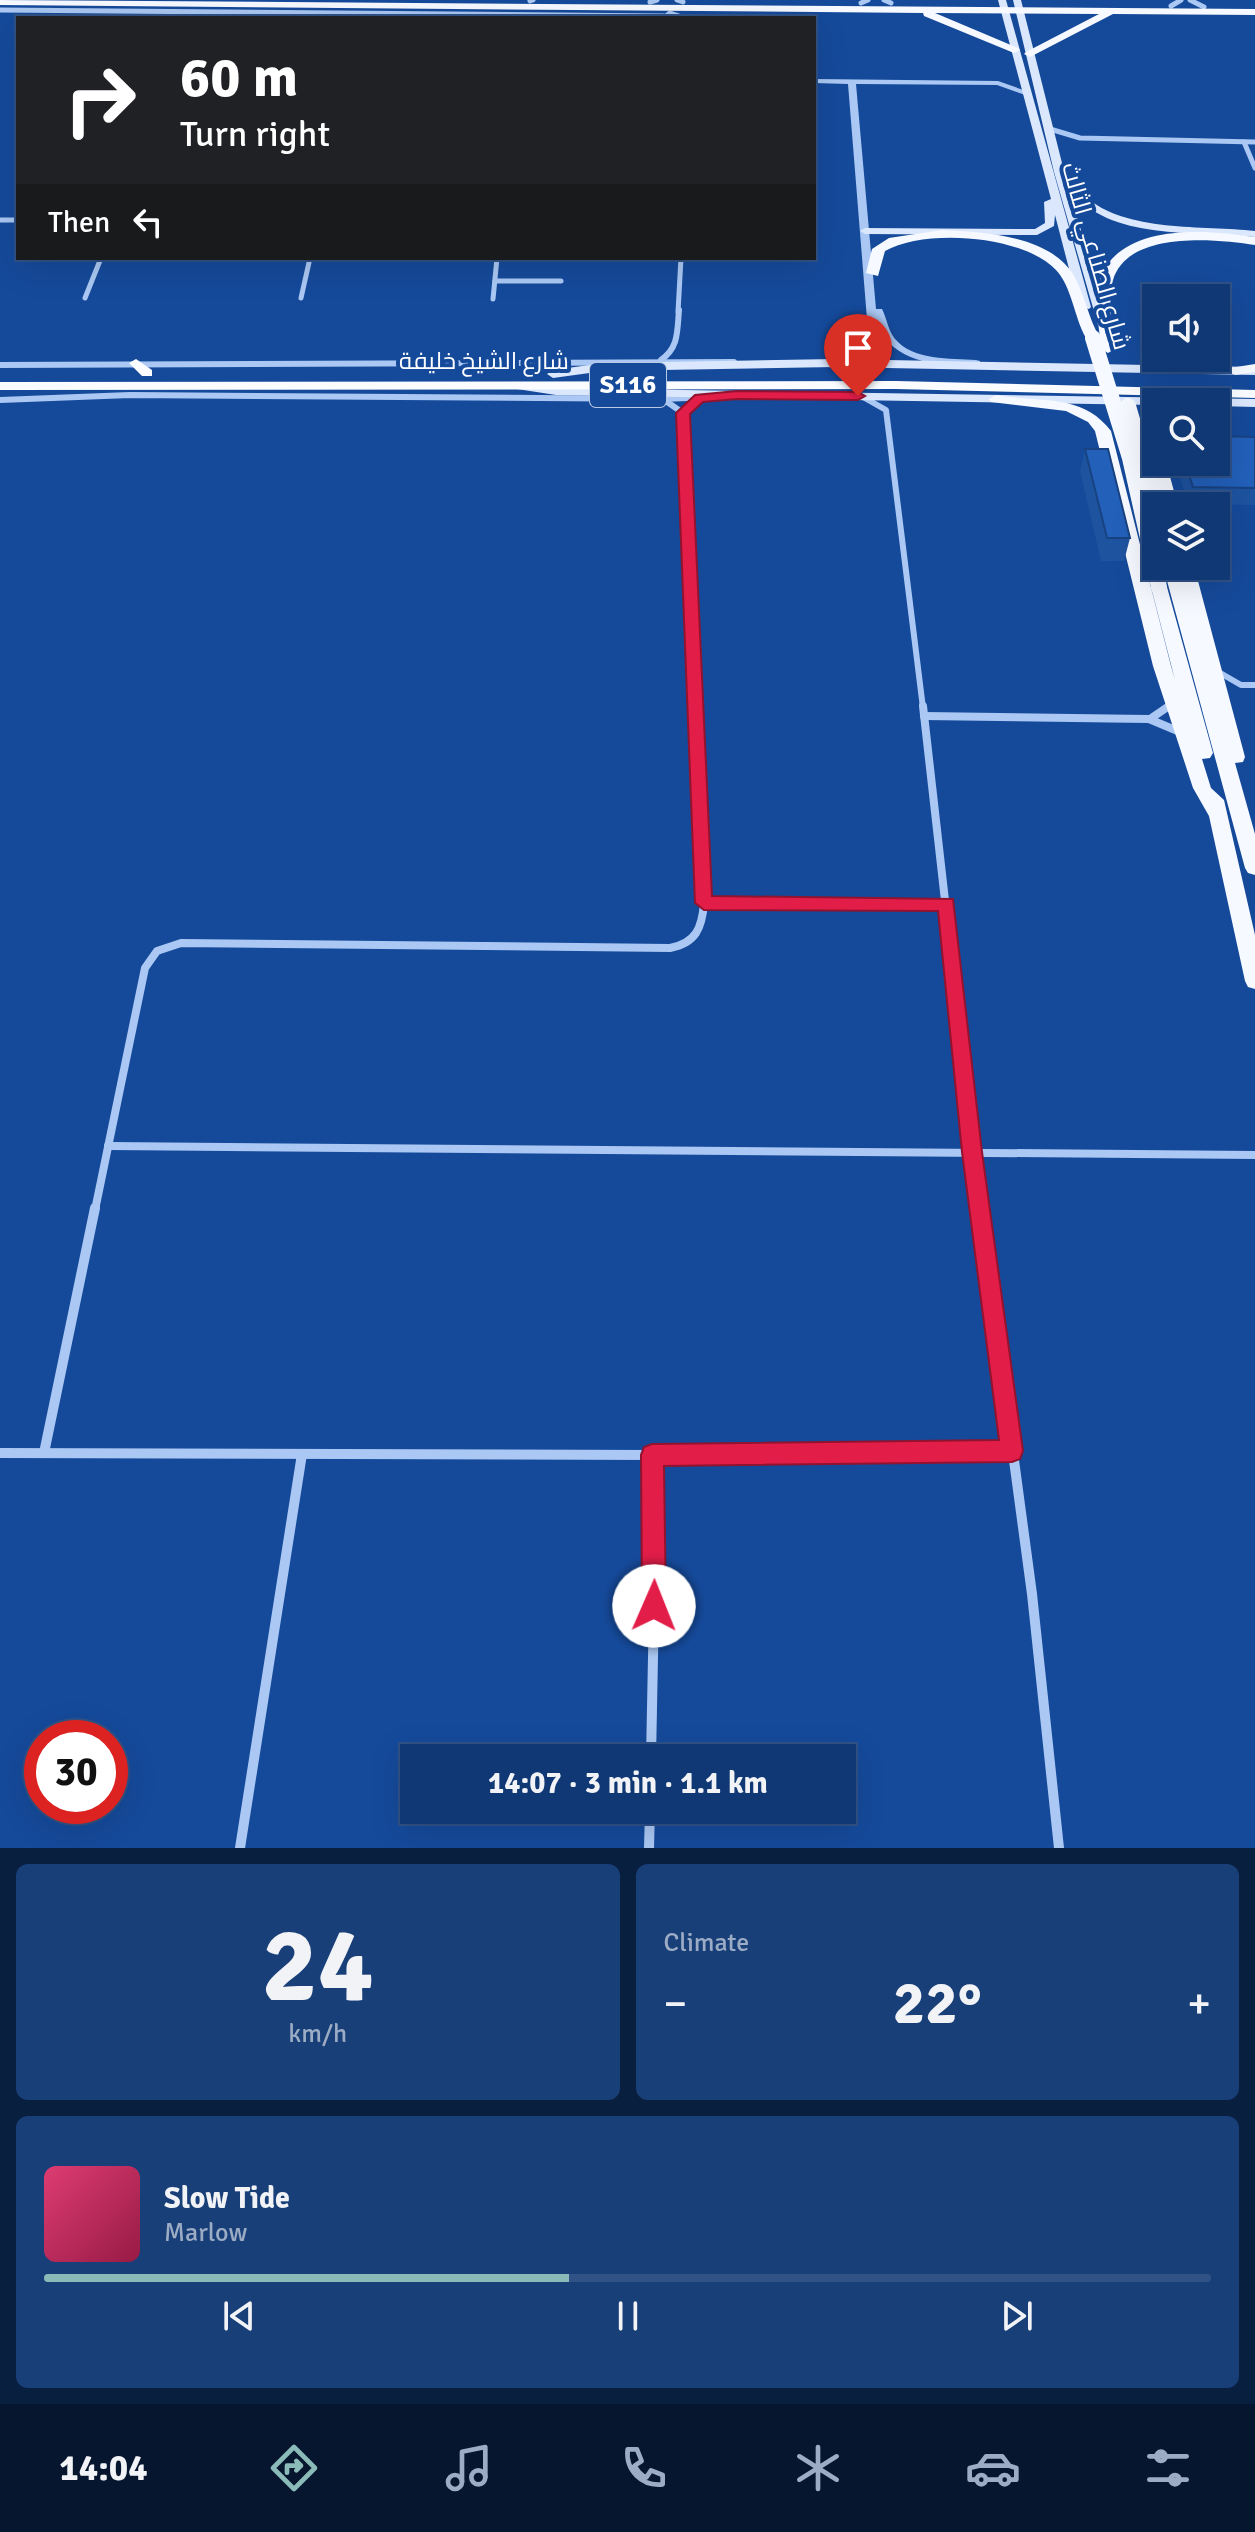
<!DOCTYPE html>
<html lang="en">
<head>
<meta charset="utf-8">
<style>
	:root { --surface:#103874; --page:#193f79; --text:#f1f3f6; --muted:#9cacc5; --line:#305286; --accent:#8bbbb9 }
	body { margin:0; font-family:Signika,Cairo,sans-serif; background:var(--page); color:var(--text); height:100vh; display:flex; flex-direction:column; font-size:30px; white-space:nowrap }
	* { box-sizing:border-box; margin:0 }
	p { font-size:26px; color:var(--muted) }
	.icon { flex:none; width:44px; height:44px; fill:none; stroke:currentColor; stroke-width:2; stroke-linecap:round; stroke-linejoin:round }
	.map { position:relative; height:1848px; overflow:hidden }
	.sheet { display:flex; flex-direction:column; gap:16px; padding:16px; background:#091f40; flex:1 }
	.sheet>* { flex:none }
	.guide { position:absolute; left:16px; top:16px; width:800px; height:244px; border-radius:0px; box-shadow:0 8px 32px #0002,0 0 0 2px var(--line); background:#202124; color:#fff; overflow:hidden }
	.controls { position:absolute; left:1142px; top:284px; display:grid; gap:16px }
	.controls a { display:grid; place-items:center; width:88px; height:88px; border-radius:0px; background:var(--surface); box-shadow:0 8px 32px #0002,0 0 0 2px var(--line); font-size:40px }
	.speed { position:absolute; left:24px; top:1720px; display:flex; gap:16px; font-size:40px; font-weight:700; text-align:center }
	.speed>* { display:grid; place-content:center; width:104px; height:104px; border-radius:50%; background:var(--surface); box-shadow:0 8px 32px #0002,0 0 0 2px var(--line); line-height:1 }
	.speed .limit { border:12px solid #d22; background:#fff; color:#111 }
	.pin { position:absolute; display:grid; place-items:center; width:68px; height:68px; color:#fff; margin:-82px -34px; border-radius:50% 50% 50% 0; rotate:-45deg; box-shadow:0 0 8px #0007 }
	.pin .icon { rotate:45deg }
	.me { position:absolute; width:88px; margin:-44px; rotate:1deg; stroke-linejoin:round; filter:drop-shadow(0 0 6px #0008) }
	.turn { display:flex; align-items:center; gap:28px; height:168px; padding:0 32px; font-size:36px }
	.turn .icon { width:104px; height:104px; stroke-width:2.5 }
	.turn b { display:block; font-size:56px; line-height:68px }
	.then { display:flex; align-items:center; height:76px; padding:0 32px; background:#0003; gap:16px; font-size:30px }
	.big { font-size:60px; font-weight:700; line-height:1.1 }
	.sheet .widget { flex:1; display:flex; flex-direction:column; justify-content:center; gap:12px; min-width:0; padding:0 28px; border-radius:12px; background:var(--page) }
	.sheet .dial { align-items:center; gap:0 }
	.dial b { font-size:104px; line-height:1 }
	.song { display:flex; align-items:center; gap:24px }
	.cover { width:96px; height:96px; border-radius:12px; background:linear-gradient(135deg,hsl(340 70% 55%),hsl(340 70% 35%)) }
	.played { height:8px; border-radius:4px; background:linear-gradient(90deg,var(--accent) 45%,var(--line) 45%) }
	.keys { display:flex; justify-content:space-around; direction:ltr }
	.heat { display:flex; justify-content:space-between; align-items:center; font-size:44px; direction:ltr }
	.sheet .tiles { flex:1; display:grid; gap:16px; grid-template-columns:1fr 1fr }
	.widget:last-child { grid-column:span 2 }
	.trip { position:absolute; left:400px; top:1744px; width:456px; height:80px; border-radius:0px; background:var(--surface); box-shadow:0 8px 32px #0002,0 0 0 2px var(--line); font-weight:700; line-height:80px; text-align:center }
	.tabs { display:flex; height:128px; justify-content:space-around; align-items:center; background:#06162e; color:var(--muted) }
	.tabs .icon { width:56px; height:56px }
	.tabs .active { color:var(--accent) }
	.tabs b { font-size:36px; color:var(--text) }
	.map>svg:first-child { display:block }
</style>
</head>
<body>
<div class="map">
<svg width="1255" height="1848" viewBox="0 0 1255 1848">
	<rect width="100%" height="100%" fill="#154a9b"/>
	<g fill="none" stroke-linecap="round" stroke-linejoin="round">
		<!-- minor-far3 -->
		<g stroke="#aac8f3" stroke-width="5">
			<polyline points="677,0 683,2"/>
			<polyline points="884,0 891,3"/>
			<polyline points="1190,0 1204,7"/>
			<polyline points="530,1 533,0"/>
			<polyline points="650,2 657,0"/>
			<polyline points="861,3 868,0"/>
			<polyline points="1171,6 1181,0"/>
			<polyline points="0,10 664,16"/>
			<polyline points="665,17 670,13 679,16"/>
			<polyline points="1050,129 1080,138 1255,142"/>
			<polyline points="1244,142 1255,168"/>
			<polyline points="0,220 18,220"/>
			<polyline points="495,281 561,281"/>
			<polyline points="85,298 101,258"/>
			<polyline points="301,298 310,258"/>
			<polyline points="493,299 497,258"/>
			<polyline points="678,312 681,258"/>
		</g>
		<!-- minor-far2 -->
		<g stroke="#aac8f3" stroke-width="6">
			<path d="M661 360C679 347 677 332 679 310"/>
			<polyline points="0,365 734,362"/>
			<polyline points="863,397 886,410 923,708"/>
			<polyline points="663,399 683,413 687,442 697,708"/>
			<polyline points="0,400 130,395 663,399 735,396"/>
			<polyline points="1215,670 1241,685 1255,685"/>
			<polyline points="1167,708 1173,700"/>
		</g>
		<!-- minor-far1 -->
		<g stroke="#aac8f3" stroke-width="8">
			<polyline points="923,706 980,1210"/>
			<polyline points="924,716 1149,719 1180,732"/>
			<polyline points="1150,719 1169,706"/>
			<polyline points="704,903 946,904"/>
			<polyline points="108,1146 1255,1155"/>
			<path d="M95 1210 145 968 157 951 181 943 670 948C696 943 702 928 704 903L697 706"/>
		</g>
		<!-- minor -->
		<g stroke="#aac8f3" stroke-width="10">
			<polyline points="980,1208 1032,1594 1059,1848"/>
			<polyline points="0,1453 652,1455 1012,1451"/>
			<polyline points="44,1453 95,1208"/>
			<polyline points="651,1758 655,1556 652,1455"/>
			<polyline points="240,1848 302,1454"/>
			<polyline points="649,1848 650,1810"/>
		</g>
		<!-- tertiary -->
		<path fill="#aac8f3" fill-rule="evenodd" d="M814 79 998 81 1029 92 1025 95 997 85 856 84 876 309H882C887 319 888 330 895 339 914 361 950 358 976 360L980 361V365C944 369 888 362 877 322L879 344 870 358 839 366 834 363 862 354 869 344 848 84 814 83Z"/>
		<!-- secondary -->
		<g fill="#dae7fd" fill-rule="evenodd">
			<polygon points="998,0 1006,0 1091,307 1089,309 1079,307 1055,215 1054,226 1037,235 865,234 860,231 865,228 1035,229 1045,223 1044,202 1051,199"/>
			<path d="M1013 0H1021L1065 175 1070 176C1075 182 1079 190 1085 196 1125 233 1204 225 1255 231V237C1195 230 1110 242 1069 189L1108 323 1098 325 1054 172Z"/>
			<polygon points="835,359 1255,367 1255,375 835,367 604,371 553,378 547,374 553,370 604,363"/>
			<polygon points="521,382 556,387 683,390 1255,399 1255,407 1216,406 1216,402 1156,402 1156,405 556,395 517,389 515,386"/>
		</g>
		<!-- primary -->
		<g fill="#f6f9ff" fill-rule="evenodd">
			<polygon points="0,0 1255,9 1255,15 1113,14 1030,57 1024,54 1026,52 1099,14 935,13 1018,48 1020,50 1014,53 924,16 923,13 0,5"/>
			<path d="M942 230C983 232 1048 235 1073 274 1085 294 1088 318 1100 338 1098 318 1092 294 1101 275 1126 222 1207 230 1255 237V245C1216 239 1128 230 1113 280 1107 302 1113 327 1115 349L1108 353 1101 349 1100 338 1093 342 1086 338C1074 317 1072 287 1056 270 1023 235 925 228 885 251L878 276 866 273 872 249 889 238Z"/>
			<polygon points="1255,364 1255,372 1235,375 1228,371 1230,368"/>
			<path d="M996 395C1038 403 1082 392 1111 431L1171 666 1175 680 1151 587 1159 582 1167 587 1213 753 1210 758 1202 759 1211 788 1224 800 1255 935V989L1248 987 1245 981 1209 816 1193 788 1153 666 1095 431 1088 422 1066 411 991 402 989 399Z"/>
			<polygon points="1211,398 1218,402 1216,405 1216,402 1202,402"/>
			<path d="M1156 409V462H1166L1178 506H1162L1150 462 1152 459C1141 446 1138 417 1156 409Z"/>
			<polygon points="1163,566 1194,566 1245,757 1243,762 1235,763 1255,834 1255,875 1248,873 1245,868"/>
		</g>
		<!-- trunk -->
		<g fill="#fafcff" fill-rule="evenodd">
			<polygon points="136,359 152,370 152,376 142,376 129,363"/>
			<polygon points="896,381 1255,390 1255,398 896,389 0,390 0,382"/>
		</g>
		<!-- primary-bridge -->
		<g stroke="#f6f9ff" stroke-width="16">
			<polyline points="1093,338 1130,458 1159,587"/>
			<polyline points="1128,406 1157,506"/>
		</g>
	</g>
	<!-- wall -->
	<g fill="#1e53a0">
		<polygon points="1255,437 1255,505 1188,504 1175,462 1216,462"/>
		<polygon points="1085,449 1130,538 1124,561 1101,561 1080,471"/>
	</g>
	<!-- building -->
	<g fill="#2360ba" stroke="#184382" stroke-width="2">
		<polygon points="1216,436 1255,437 1255,488 1193,487 1185,462 1216,462"/>
		<polygon points="1085,449 1108,449 1130,538 1107,538"/>
	</g>
	<!-- route -->
	<polygon fill="#e11d48" stroke="#92132f" stroke-width="2" points="737,391 858,392 865,396 858,400 737,399 703,402 690,414 712,896 953,899 982,1152 1023,1451 1020,1459 1012,1462 664,1466 666,1606 662,1615 654,1618 645,1615 642,1606 641,1455 644,1447 652,1444 999,1440 962,1152 938,911 704,910 695,903 676,413 695,395"/>
	<g text-anchor="middle" dominant-baseline="central" stroke-width="8" stroke-linejoin="round" paint-order="stroke">
		<!-- far-street labels -->
		<g font-size="24" fill="#fff" stroke="#154a9b">
			<text transform="translate(1096 256) rotate(74)">شارع الصناعي الثالث</text>
			<text x="484" y="361">شارع الشيخ خليفة</text>
		</g>
		<!-- shield labels -->
		<rect fill="#154a9b" stroke="#b9c9e1" stroke-width="2" x="590" y="363" width="76" height="44" rx="6"/>
		<g font-size="26" font-weight="bold" fill="#fff">
			<text x="628" y="385">S116</text>
		</g>
	</g>
</svg>
<div class="controls">
<a><svg class="icon" aria-label="sound" viewBox="0 0 24 24"><path d="M4 9h4l5-4v14l-5-4H4zM17 9q2 3 0 6"/></svg></a>
<a><svg class="icon" aria-label="search" viewBox="0 0 24 24"><circle cx="10" cy="10" r="6"/><path d="M15 15l6 6"/></svg></a>
<a><svg class="icon" aria-label="layers" viewBox="0 0 24 24"><path d="M12 4l9 5-9 5-9-5zM3 14l9 5 9-5"/></svg></a>
</div>
<div class="speed"><div class="limit">30</div></div>
<div class="pin" style="left:858px;top:396px;background:#d93025"><svg class="icon" aria-label="arrive" viewBox="0 0 24 24"><path d="M6 21V4h12l-3 4 3 4H6"/></svg></div>
<svg class="me" style="left:654px;top:1606px" viewBox="-20 -20 40 40"><circle r="19" fill="#fff"/><path d="M0-13L10 11 0 6-10 11z" fill="#e11d48"/></svg>
<div class="trip">14:07 · 3 min · 1.1 km</div>
<div class="guide">
<div class="turn"><svg class="icon" aria-label="right" viewBox="0 0 24 24"><path d="M7 20v-9h11M14 6l5 5-5 5"/></svg><div><b>60 m</b>Turn right</div></div>
<div class="then">Then<svg class="icon" aria-label="left" viewBox="0 0 24 24"><path d="M17 20v-9H6M10 6l-5 5 5 5"/></svg></div>
</div>
</div>
<section class="sheet">
<div class="tiles">
<div class="widget dial"><b>24</b><p>km/h</p></div>
<div class="widget"><p>Climate</p>
<div class="heat"><a>−</a><b class="big">22°</b><a>+</a></div>
</div>
<div class="widget">
<div class="song"><i class="cover"></i><div><b>Slow Tide</b><p>Marlow</p></div></div>
<div class="played"></div>
<div class="keys"><svg class="icon" aria-label="previous" viewBox="0 0 24 24"><path d="M18 5L8 12l10 7zM5 5v14"/></svg><svg class="icon" aria-label="pause" viewBox="0 0 24 24"><path d="M8 5v14M16 5v14"/></svg><svg class="icon" aria-label="next" viewBox="0 0 24 24"><path d="M6 5l10 7-10 7zM19 5v14"/></svg></div>
</div>
</div>
</section>
<nav class="tabs">
<b>14:04</b>
<svg class="icon active" aria-label="directions" viewBox="0 0 24 24"><path d="M12 3l9 9-9 9-9-9zM9 14v-3h6M13 9l2 2-2 2"/></svg>
<svg class="icon" aria-label="music" viewBox="0 0 24 24"><path d="M9 18V5l10-2v13"/><circle cx="6" cy="18" r="3"/><circle cx="16" cy="16" r="3"/></svg>
<svg class="icon" aria-label="phone" viewBox="0 0 24 24"><path d="M5 4h4l2 5-3 2q2 4 5 5l2-3 5 2v4C11 20 4 13 5 4z"/></svg>
<svg class="icon" aria-label="climate" viewBox="0 0 24 24"><path d="M12 3v18M4 7l16 10M4 17L20 7"/></svg>
<svg class="icon" aria-label="car" viewBox="0 0 24 24"><path d="M5 17H2v-5l4-1 3-4h7l3 4 3 1v5h-3M9 17h6M6 11h13"/><circle cx="7" cy="17" r="2"/><circle cx="17" cy="17" r="2"/></svg>
<svg class="icon" aria-label="filters" viewBox="0 0 24 24"><path d="M4 7h16M4 17h16"/><circle cx="9" cy="7" r="2"/><circle cx="15" cy="17" r="2"/></svg>
</nav>
</body>
</html>
